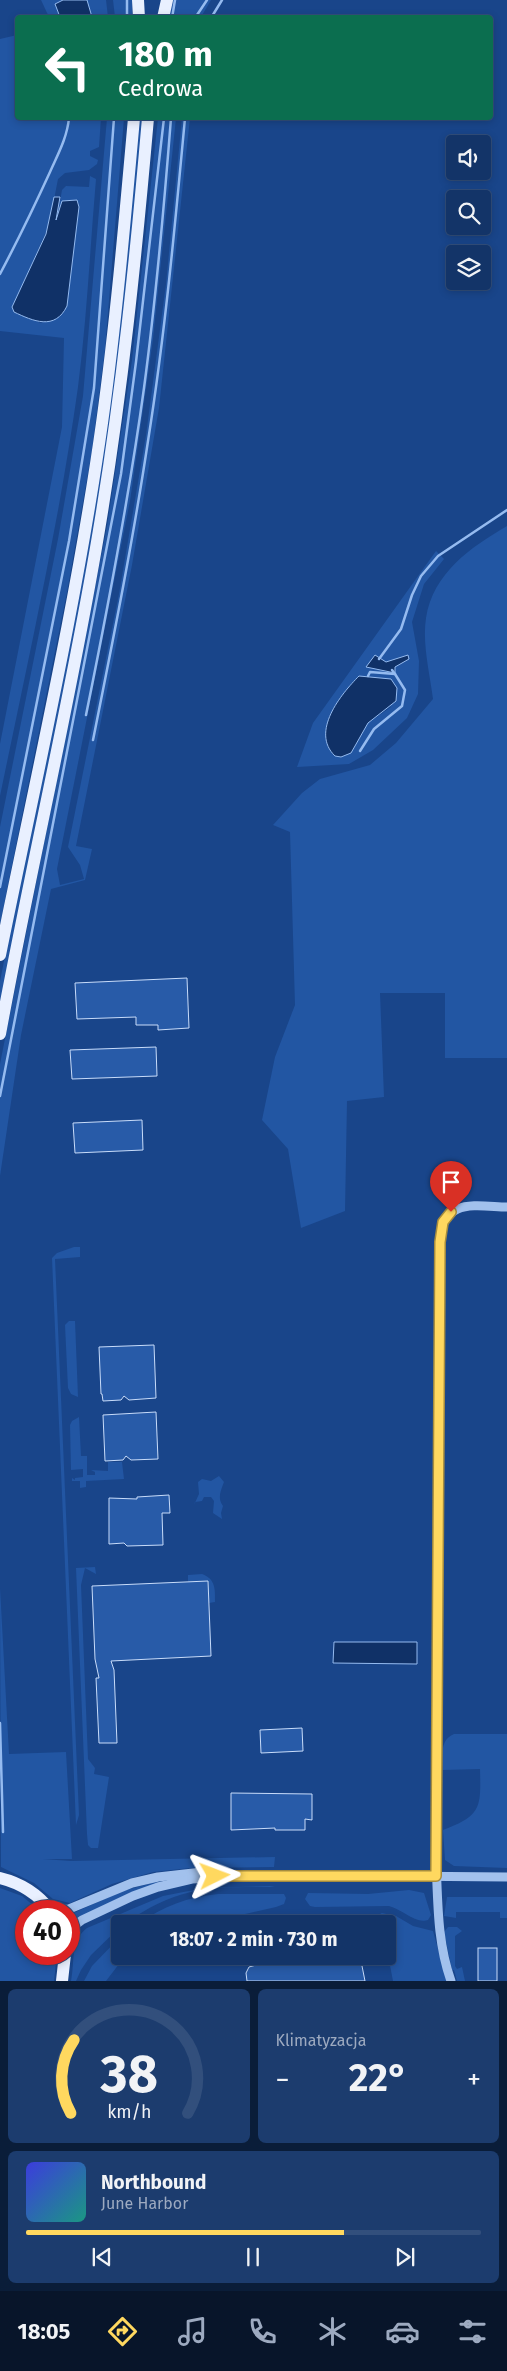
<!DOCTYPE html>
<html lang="pl">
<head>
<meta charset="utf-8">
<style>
	:root { --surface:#133468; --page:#1c3c6e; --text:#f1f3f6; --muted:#9daac0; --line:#324f7c; --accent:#ffd85f }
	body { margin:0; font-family:"Fira Sans",sans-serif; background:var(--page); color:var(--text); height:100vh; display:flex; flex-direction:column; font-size:19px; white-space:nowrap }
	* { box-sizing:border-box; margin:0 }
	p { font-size:16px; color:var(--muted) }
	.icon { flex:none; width:28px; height:28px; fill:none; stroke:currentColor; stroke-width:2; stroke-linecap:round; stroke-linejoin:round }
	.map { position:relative; height:1981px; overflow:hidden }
	.details { display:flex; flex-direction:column; gap:8px; padding:8px; background:#0a1d39; flex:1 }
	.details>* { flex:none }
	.banner { position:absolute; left:15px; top:15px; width:478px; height:105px; border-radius:5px; box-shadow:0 2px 8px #0003,0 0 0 1px var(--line); background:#0b6e4f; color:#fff; overflow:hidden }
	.tools { position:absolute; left:446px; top:135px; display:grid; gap:10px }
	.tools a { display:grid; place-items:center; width:45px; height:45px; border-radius:5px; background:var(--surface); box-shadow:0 2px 8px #0003,0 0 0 1px var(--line); font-size:25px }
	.speed { position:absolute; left:15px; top:1900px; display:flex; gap:10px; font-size:25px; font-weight:700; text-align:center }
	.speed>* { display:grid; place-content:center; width:65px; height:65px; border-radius:50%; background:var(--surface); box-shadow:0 2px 8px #0003,0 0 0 1px var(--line); line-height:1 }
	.speed .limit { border:8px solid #d22; background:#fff; color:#111 }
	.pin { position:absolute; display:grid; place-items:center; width:42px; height:42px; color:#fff; margin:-51px -21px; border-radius:50% 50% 50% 0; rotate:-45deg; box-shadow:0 0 5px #0007 }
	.pin .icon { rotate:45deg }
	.me { position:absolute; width:55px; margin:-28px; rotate:87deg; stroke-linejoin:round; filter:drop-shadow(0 0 4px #0008) }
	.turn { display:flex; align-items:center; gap:18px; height:105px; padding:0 20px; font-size:22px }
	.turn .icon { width:65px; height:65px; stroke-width:2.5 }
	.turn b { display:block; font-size:35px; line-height:42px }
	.big { font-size:38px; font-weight:700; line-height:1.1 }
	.details .card { flex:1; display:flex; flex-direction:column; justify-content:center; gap:8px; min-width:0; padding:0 18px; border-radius:8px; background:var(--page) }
	.details .dial { align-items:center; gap:0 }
	.dial svg { height:130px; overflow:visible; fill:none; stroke:var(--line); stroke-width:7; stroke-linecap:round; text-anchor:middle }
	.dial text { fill:var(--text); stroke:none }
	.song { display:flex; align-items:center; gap:15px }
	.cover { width:60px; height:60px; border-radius:8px; background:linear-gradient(135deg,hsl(240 70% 55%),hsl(170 70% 35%)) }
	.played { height:5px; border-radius:2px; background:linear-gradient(90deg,var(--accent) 70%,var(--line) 70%) }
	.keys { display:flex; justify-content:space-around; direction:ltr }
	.heat { display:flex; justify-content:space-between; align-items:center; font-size:28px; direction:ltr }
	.details .tiles { flex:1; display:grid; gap:8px; grid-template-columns:1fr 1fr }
	.card:last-child { grid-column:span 2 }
	.trip { position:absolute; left:111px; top:1915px; width:285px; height:50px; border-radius:5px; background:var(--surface); box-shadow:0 2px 8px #0003,0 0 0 1px var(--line); font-weight:700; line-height:50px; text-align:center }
	.dock { display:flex; height:80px; justify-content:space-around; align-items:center; background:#08152a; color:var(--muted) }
	.dock .icon { width:35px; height:35px }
	.dock .selected { color:var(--accent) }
	.dock b { font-size:22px; color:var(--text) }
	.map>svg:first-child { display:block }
</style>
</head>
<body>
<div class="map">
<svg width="507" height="1981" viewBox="0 0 507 1981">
	<rect width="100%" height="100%" fill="#19458a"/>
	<!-- green -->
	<g fill="#2256a3" fill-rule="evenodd">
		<polygon points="41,0 106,0 108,17 49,17"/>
		<polygon points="113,0 132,0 132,17 115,17"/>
		<polygon points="170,0 211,0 201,17 167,18"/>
		<path d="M17 35 18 118H101L99 147 90 151V156L98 160 97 164 89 170 65 173 58 179 49 225 24 281 14 312 41 323 64 312 67 306 79 204 77 200 62 201 56 223 62 190 66 186 89 187 90 176 96 179C90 248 87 318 78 387 59 524 28 660 0 796V744L62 427 64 338 0 331V39Z"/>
		<polygon points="107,118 124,118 105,349 92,451 67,592 0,925 0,827 58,539 83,396"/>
		<polygon points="138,118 144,118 120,359 89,562 0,1006 0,981 78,594"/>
		<polygon points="158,118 176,118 153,339 130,501 57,869 60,885 84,879 80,865 68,847 119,594 146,435 166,284 182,118 190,118 159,408 132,565 76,846 92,849 85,880 51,889 21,1035 0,1176 0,1064 107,526 132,360"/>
		<path d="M507 526V1058H445V993H380L384 1097 347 1101 345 1211 301 1228 288 1149 262 1120 275 1057 295 1005 290 832 273 825 302 793 320 779 370 765 396 743 433 699C430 674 422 644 426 618 433 573 471 547 507 526Z"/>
		<path d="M436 551 444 559 424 584 412 622 419 661 418 694 407 718 373 750 349 764 297 767 313 723ZM357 678 391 707 368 723 351 753Z"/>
		<polygon points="74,1247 80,1247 80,1257 55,1259 79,1815 76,1825 52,1258 57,1253"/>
		<polygon points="69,1321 75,1321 78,1397 71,1394 68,1388 65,1325"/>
		<polygon points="79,1417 81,1456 87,1456 87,1475 95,1475 95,1472 91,1470 108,1471 108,1462 122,1462 124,1479 86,1481 86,1487 80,1488 80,1481 72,1481 72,1478 75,1480 75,1478 83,1477 83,1469 71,1470 70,1425 72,1421"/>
		<path d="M219 1476 224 1482C221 1490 217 1498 223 1506L221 1513 222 1519 213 1513 214 1501 211 1497H204L202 1501 195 1502 194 1505 199 1494 198 1482 202 1479 211 1481Z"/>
		<polygon points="95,1567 96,1574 85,1568 81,1585 88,1759 95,1768 94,1774 109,1777 98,1848 91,1848 88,1845 87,1834 76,1568"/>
		<path d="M202 1574C216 1579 215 1590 215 1602L209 1603 208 1581 188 1582V1575Z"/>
		<polygon points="0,1588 9,1754 66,1752 72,1859 43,1859 71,1861 275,1857 274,1867 190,1868 153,1872 112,1884 70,1903 53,1899 34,1883 1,1867"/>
		<path d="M454 1734H507V1868L454 1866 445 1860 443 1830C481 1815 481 1809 480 1769L443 1770C443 1756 439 1740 454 1734Z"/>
		<polygon points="156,1882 158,1883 69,1922 69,1915 122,1891"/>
		<path d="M270 1886 275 1887C210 1887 180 1885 124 1924H120V1927L91 1955 81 1970 76 1981H71C75 1962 70 1941 87 1928L163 1896 204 1888Z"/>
		<polygon points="0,1888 22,1896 40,1911 26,1911 26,1954 57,1954 54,1981 0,1981"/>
		<path d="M409 1890 424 1893 431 1915 428 1920C415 1924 402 1909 389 1906L315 1907 310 1906 305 1899 308 1893 368 1894Z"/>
		<path d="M218 1894H284L286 1898 284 1904 276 1907 202 1924H138C163 1906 188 1897 218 1894Z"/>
		<polygon points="447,1897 507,1897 507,1918 500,1918 500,1912 456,1912 456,1918 444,1916"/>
		<polygon points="382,1913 396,1916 413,1926 433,1931 447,1981 393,1981 388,1955 388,1924 377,1924 376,1916"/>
		<polygon points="330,1914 334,1917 334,1924 331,1924 330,1920 311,1924 246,1923 298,1921"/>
		<polygon points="448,1927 457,1927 462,1931 455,1936 455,1966 457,1969 462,1967 465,1981 457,1981 454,1970 452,1970 444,1932"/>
		<polygon points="120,1937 120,1956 129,1956 119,1964 106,1981 84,1981 92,1966"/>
	</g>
	<!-- water -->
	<g fill="#103167" stroke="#95bbf0">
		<polygon points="63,0 87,0 92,17 60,17 55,4"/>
		<path d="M54 197H60L56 220 62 201 77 200 79 207 67 306C55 331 33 321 14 312L12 307 46 234Z"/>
		<polygon points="375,655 386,662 408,655 409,659 395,667 395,673 366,667"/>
		<path d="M359 676 391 679 397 688 396 701 368 723 351 753 341 757 335 756C310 732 341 694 359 676Z"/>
		<polygon points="334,1642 417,1642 417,1664 333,1663"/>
	</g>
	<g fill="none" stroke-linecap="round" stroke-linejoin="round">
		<!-- stream -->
		<g stroke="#95bbf0" stroke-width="2.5">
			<polyline points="127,18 127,0"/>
			<polyline points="172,18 175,0"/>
			<polyline points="195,18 207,0"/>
			<polyline points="211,18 222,0"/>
			<path d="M0 274C18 240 34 207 50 172 58 154 67 138 69 118"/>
			<polyline points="379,659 401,629 412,595 421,576 438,556 507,510"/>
			<polyline points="368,676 370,672 395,674 392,670"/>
			<path d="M86 715C108 607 129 498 144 388 156 298 164 208 171 118"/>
			<path d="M93 740C113 640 133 541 148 441 165 334 175 226 185 118"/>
			<polyline points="360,751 374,729 402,706 405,690 395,674"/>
			<polyline points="0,887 69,541 94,388 114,118"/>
			<polyline points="0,1096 121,474 136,362 164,118"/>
			<polyline points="0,1723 3,1832"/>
		</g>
	</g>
	<!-- building -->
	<g fill="#285ba8" stroke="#c8dcfa">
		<polygon points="187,978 189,1028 158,1030 158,1025 136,1025 136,1017 77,1019 75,983"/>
		<polygon points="156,1047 157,1076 72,1079 70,1050"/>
		<polygon points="142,1120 143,1150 75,1153 73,1123"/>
		<polygon points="154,1345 156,1398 129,1400 124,1396 121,1400 103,1401 102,1394 101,1394 99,1347"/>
		<polygon points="156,1412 158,1459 131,1460 126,1456 123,1460 105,1461 103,1415"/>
		<polygon points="169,1495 170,1513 162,1513 163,1545 127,1546 124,1543 109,1544 109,1498 137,1499 137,1497"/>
		<polygon points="208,1581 211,1656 111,1661 114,1670 117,1743 99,1743 96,1678 99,1678 95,1659 92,1586"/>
		<polygon points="302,1728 303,1751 261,1753 260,1730"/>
		<polygon points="231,1793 312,1794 312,1820 305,1819 305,1830 275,1830 275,1828 231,1830"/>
		<rect x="478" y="1948" width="19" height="33"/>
		<polygon points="269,1956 360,1956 365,1981 247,1981 246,1973 249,1967 260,1964 259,1958"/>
	</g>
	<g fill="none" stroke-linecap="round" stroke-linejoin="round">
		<!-- minor -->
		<g stroke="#a2c1ed" stroke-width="9">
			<polyline points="47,1906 59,1910 69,1909 132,1883 158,1877 202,1872"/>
			<polyline points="69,1930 82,1920 133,1896 158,1887 192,1879 275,1875 507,1877"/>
			<path d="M451 1981C437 1942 438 1902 436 1861L440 1241C443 1198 473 1206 507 1207"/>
		</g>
		<!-- major -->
		<g stroke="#e9f0ff" stroke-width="12">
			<polyline points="138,0 139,18"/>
			<polyline points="163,18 167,0"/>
			<path d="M0 955C36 778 77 601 102 423 116 322 125 219 134 118"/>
			<path d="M0 1034C31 865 71 699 99 530 122 393 136 256 148 118"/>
			<path d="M0 1878C21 1883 38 1894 51 1911"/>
			<polyline points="62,1981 65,1954"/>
		</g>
	</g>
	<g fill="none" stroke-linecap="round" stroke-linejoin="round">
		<defs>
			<polyline id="route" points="215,1876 436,1876 440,1242 443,1222 451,1212"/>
		</defs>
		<!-- route casing -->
		<use href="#route" stroke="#a68c3e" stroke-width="12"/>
		<!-- route -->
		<use href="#route" stroke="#ffd85f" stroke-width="9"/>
	</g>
</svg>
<div class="tools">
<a><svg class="icon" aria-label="sound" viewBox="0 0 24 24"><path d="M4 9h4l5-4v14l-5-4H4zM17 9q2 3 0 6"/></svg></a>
<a><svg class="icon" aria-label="search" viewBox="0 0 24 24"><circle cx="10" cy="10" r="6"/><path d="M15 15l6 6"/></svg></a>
<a><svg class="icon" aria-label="layers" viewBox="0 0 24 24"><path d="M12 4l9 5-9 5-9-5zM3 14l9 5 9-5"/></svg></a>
</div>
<div class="speed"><div class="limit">40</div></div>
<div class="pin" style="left:451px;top:1212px;background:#d93025"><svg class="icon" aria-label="arrive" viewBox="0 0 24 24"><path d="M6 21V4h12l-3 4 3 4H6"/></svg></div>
<svg class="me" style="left:215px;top:1876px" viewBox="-20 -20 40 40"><path d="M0-17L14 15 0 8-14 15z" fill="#ffd85f" stroke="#fff" stroke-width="4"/></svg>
<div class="trip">18:07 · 2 min · 730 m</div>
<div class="banner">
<div class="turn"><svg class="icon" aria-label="left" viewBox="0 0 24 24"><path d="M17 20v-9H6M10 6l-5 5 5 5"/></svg><div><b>180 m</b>Cedrowa</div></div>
</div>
</div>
<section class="details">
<div class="tiles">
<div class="card dial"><svg viewBox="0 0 100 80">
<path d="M14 69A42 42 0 1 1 86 69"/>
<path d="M14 69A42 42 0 0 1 16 24" stroke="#ffd85f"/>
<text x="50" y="56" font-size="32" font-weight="700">38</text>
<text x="50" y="72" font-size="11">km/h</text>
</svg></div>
<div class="card"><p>Klimatyzacja</p>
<div class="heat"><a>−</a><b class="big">22°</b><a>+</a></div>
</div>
<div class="card">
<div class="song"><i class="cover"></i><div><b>Northbound</b><p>June Harbor</p></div></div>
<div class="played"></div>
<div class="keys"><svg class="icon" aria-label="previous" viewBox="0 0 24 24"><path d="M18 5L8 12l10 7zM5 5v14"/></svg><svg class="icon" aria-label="pause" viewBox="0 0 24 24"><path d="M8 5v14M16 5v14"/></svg><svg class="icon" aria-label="next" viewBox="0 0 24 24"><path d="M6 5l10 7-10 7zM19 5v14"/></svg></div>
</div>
</div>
</section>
<nav class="dock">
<b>18:05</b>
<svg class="icon selected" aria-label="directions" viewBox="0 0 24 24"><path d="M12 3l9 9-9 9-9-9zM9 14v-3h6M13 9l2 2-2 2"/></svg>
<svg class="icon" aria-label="music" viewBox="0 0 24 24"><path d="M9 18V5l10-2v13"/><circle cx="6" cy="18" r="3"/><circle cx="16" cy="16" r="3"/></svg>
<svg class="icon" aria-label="phone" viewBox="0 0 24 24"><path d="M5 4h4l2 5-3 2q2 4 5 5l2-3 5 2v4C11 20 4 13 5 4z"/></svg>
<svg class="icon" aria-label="climate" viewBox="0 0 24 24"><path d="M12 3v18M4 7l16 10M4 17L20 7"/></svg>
<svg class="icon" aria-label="car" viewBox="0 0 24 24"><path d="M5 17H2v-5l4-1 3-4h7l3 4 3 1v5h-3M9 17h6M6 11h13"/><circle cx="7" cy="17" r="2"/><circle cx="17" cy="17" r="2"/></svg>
<svg class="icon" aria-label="filters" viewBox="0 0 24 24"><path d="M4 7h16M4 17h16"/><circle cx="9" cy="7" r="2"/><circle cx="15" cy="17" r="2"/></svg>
</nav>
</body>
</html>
